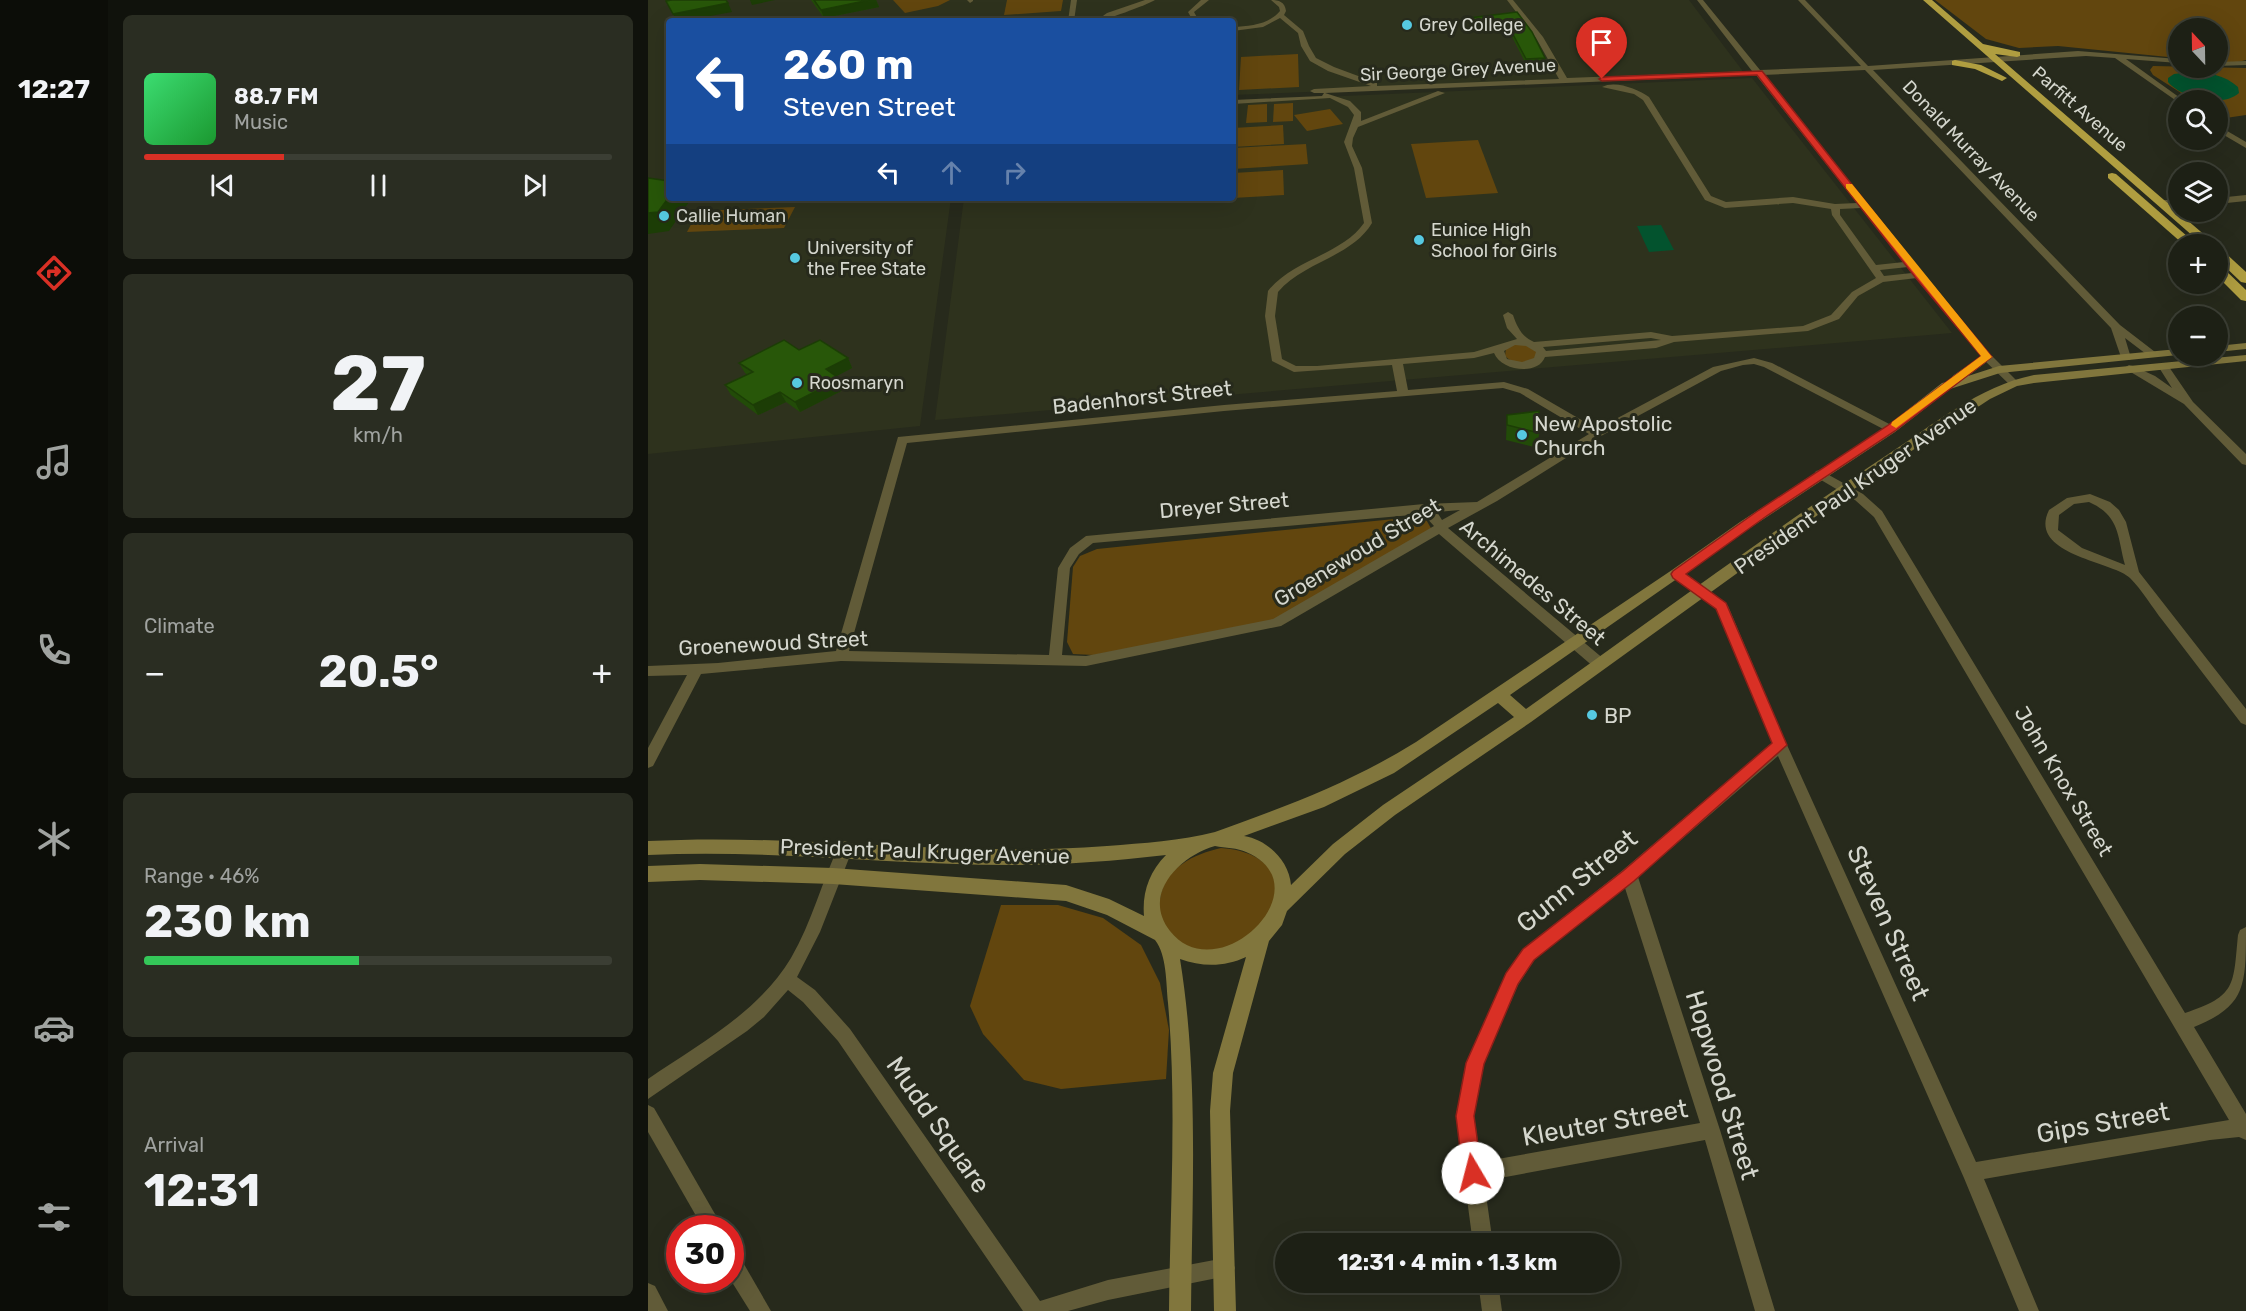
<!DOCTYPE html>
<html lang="en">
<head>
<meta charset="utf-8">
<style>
	:root { --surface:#1d2015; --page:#2a2d22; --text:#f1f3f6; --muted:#a0a3a0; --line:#3b3e34; --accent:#d93025 }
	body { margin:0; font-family:Rubik,sans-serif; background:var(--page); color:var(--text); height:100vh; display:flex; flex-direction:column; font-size:22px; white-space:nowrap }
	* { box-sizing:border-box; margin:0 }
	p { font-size:20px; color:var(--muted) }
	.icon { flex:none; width:33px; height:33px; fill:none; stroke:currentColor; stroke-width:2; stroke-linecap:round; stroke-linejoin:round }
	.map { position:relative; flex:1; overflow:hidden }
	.details { display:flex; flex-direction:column; gap:15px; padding:15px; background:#10120c; width:540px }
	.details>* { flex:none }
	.top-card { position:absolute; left:18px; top:18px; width:570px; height:183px; border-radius:6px; box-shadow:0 6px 24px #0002,0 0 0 2px var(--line); background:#1a4fa0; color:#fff; overflow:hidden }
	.needle { width:39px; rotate:338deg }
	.buttons { position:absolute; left:1520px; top:18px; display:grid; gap:12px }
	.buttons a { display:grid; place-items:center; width:60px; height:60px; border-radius:50%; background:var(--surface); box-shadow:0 6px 24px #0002,0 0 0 2px var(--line); font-size:30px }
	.speed { position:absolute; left:18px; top:1215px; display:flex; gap:12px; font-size:30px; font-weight:700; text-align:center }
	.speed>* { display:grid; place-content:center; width:78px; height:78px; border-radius:50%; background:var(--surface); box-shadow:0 6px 24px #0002,0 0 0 2px var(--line); line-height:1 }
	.speed .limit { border:9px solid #d22; background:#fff; color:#111 }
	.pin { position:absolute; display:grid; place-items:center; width:51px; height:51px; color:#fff; margin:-62px -26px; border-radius:50% 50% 50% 0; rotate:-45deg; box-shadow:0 0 6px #0007 }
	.pin .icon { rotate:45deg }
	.me { position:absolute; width:66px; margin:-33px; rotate:352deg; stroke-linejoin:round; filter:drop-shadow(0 0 4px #0008) }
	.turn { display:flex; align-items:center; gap:21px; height:126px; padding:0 18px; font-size:27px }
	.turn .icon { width:78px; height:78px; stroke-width:2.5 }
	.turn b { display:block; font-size:42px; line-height:51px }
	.lanes { display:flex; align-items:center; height:57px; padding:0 18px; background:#0003; justify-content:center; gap:30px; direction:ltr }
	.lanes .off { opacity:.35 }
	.big { font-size:45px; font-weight:700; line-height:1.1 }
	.details .tile { flex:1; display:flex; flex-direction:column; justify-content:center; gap:9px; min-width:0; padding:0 21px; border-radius:9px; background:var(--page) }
	.details .dial { align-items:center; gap:0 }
	.dial b { font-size:78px; line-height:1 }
	.song { display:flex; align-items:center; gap:18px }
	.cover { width:72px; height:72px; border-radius:9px; background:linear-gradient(135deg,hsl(140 70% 55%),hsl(130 70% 35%)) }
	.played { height:6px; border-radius:3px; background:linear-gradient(90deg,var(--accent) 30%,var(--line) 30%) }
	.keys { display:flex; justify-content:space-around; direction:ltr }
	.heat { display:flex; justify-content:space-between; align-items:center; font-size:33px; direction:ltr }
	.charge { height:9px; border-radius:4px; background:linear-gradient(90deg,#34c759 46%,var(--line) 0) }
	.trip { position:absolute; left:627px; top:1233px; width:345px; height:60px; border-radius:30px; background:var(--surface); box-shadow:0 6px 24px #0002,0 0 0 2px var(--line); font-weight:700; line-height:60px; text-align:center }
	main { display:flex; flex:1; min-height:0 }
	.menu { display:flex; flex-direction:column; width:108px; justify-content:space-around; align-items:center; background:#0c0d08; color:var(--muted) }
	.menu .icon { width:42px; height:42px }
	.menu .selected { color:var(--accent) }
	.menu b { font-size:27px; color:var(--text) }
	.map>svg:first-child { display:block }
</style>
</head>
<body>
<main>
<nav class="menu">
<b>12:27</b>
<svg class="icon selected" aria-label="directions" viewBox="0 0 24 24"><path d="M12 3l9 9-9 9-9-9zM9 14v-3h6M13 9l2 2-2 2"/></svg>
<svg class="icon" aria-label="music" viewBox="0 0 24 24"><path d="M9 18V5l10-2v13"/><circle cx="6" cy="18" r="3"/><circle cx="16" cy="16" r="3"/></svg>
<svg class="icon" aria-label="phone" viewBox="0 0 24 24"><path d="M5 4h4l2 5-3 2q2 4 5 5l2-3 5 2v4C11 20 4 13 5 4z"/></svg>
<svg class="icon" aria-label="climate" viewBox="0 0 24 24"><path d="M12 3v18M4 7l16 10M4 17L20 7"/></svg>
<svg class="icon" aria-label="car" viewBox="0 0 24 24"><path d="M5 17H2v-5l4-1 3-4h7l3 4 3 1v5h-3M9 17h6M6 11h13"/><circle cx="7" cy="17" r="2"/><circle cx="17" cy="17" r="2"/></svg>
<svg class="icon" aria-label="filters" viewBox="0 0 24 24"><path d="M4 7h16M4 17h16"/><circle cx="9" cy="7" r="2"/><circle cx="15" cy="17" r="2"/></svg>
</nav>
<section class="details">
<div class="tile">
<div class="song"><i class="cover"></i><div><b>88.7 FM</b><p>Music</p></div></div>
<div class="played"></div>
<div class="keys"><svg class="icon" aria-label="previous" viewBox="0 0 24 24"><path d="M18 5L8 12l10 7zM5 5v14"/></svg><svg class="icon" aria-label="pause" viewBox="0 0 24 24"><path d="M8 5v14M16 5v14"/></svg><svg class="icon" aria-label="next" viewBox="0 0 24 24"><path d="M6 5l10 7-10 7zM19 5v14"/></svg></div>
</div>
<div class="tile dial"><b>27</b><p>km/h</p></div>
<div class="tile"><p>Climate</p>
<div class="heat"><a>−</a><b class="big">20.5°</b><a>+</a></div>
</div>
<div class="tile"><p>Range · 46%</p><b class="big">230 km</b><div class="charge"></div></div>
<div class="tile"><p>Arrival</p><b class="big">12:31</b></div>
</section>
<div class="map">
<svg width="1598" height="1311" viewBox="0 0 1598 1311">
	<rect width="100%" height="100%" fill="#272a1c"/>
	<!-- built -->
	<g fill="#2e321d">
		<polygon points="0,0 1041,0 1097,74 585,95 585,21 21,21 21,198 303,198 272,426 0,454"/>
		<polygon points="1104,78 1304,333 287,420 316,198 585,198 585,101"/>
	</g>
	<!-- green -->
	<g fill="#62460e">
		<polygon points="245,0 302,0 290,6 257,13"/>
		<polygon points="359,0 415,0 413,11 356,15"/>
		<polygon points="1287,0 1598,0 1598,60 1586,63 1569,62 1569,28 1530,28 1530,58 1410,46 1371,48 1338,39"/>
		<polygon points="650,54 651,87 591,90 593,57"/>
		<polygon points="1505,66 1598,68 1598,115 1571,119 1569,117 1569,100 1544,100 1505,75 1502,70"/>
		<polygon points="645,103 645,121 625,122 626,104"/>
		<polygon points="619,104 619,122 598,123 600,105"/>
		<polygon points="682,109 695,124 659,131 646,115"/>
		<polygon points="635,125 636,144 585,147 585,128"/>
		<polygon points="830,140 850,193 778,198 763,144"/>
		<polygon points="658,144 660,164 585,169 585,148"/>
		<polygon points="635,170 636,195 585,198 585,173"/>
		<polygon points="147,207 136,228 39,232 50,211"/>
		<path d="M876 344 888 351 889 354 885 360C875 363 865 364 857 356L858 349 865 345Z"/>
		<polygon points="776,516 784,530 623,622 446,655 425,654 419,642 425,567 432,556 449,549"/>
		<path d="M573 848C660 854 636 942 567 953 556 955 538 946 527 943 522 933 515 923 511 913 510 909 511 904 512 899 516 868 546 854 573 848Z"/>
		<polygon points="353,905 410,905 455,918 493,945 512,983 521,1030 518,1079 413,1089 376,1080 335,1034 322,1006"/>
	</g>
	<!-- water -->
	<g fill="#03532e">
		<path d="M1541 72C1559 72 1577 75 1590 87L1591 93C1575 108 1533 98 1520 82V78L1526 74Z"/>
		<polygon points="1013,225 1026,250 1001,252 989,226"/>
	</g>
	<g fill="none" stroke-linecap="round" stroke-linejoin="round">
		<!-- street -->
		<g fill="#615b38" fill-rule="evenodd">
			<polygon points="319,0 325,0 325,1 322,3"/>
			<polygon points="423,0 429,0 426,21 420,21"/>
			<path d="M497 0H507C499 5 455 21 448 21L459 13Z"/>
			<polygon points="553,0 561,0 546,12 551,21 545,21 540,12"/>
			<path d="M623 0C631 0 637 2 638 11L636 15 655 31 661 46 668 58 686 67 729 83V86L911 79 888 38 859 0H865L895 37 919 78 1104 71 1049 0H1055L1112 70 1213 66 1150 0H1157L1220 66 1430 51 1530 59V63L1478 59 1535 100 1530 102 1467 58 1438 56 1225 70 1472 325 1511 355 1510 357H1502L1477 338 1483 358 1482 360H1474L1463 328 1217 70 1115 75 1274 273 1343 355 1371 383 1370 385H1362L1335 359 1269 278 1235 282 1210 296 1191 319 1160 331 1026 342 1008 348 897 357C890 376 853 371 846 353L826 358 755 364 760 390 856 382 880 389 949 429 1065 367 1106 358 1124 363 1247 427V431H1239L1116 367 1106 364 1095 365 1073 371 953 436 849 501 800 528 957 660 959 664 957 668H947L791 534 633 626 438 666 193 661 53 674 5 766 0 768V748L39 675 0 676V666L70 663 188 651 250 437 576 405 749 391 744 365 646 372 624 361 617 316 620 291C644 260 695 254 716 223L706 168 696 142 706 115 700 107 682 98 585 104V100L674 96 676 93H666L662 91 666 89 723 86 680 71 662 61 653 46 650 33 632 18 615 27 585 31V27C602 26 620 25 632 11L631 7ZM1108 75 1209 203 1187 204 1145 197 1078 202 1063 196 1001 97C990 89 967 80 954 87L986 94 995 100 1057 200 1077 208 1145 203 1183 209 1184 215 1228 278 1204 292 1183 315 1155 326 1024 336 1003 332 886 342C874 337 869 327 865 315L860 312 855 315 859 328 869 339 826 352 669 366H648L634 359 627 316 630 292C655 262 704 257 724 223L714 168 704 146 705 138 710 127 797 93 790 91 713 121V112L702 101 677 93ZM1213 208 1256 262 1228 265 1192 215V209ZM1260 267 1264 273 1236 276 1232 270ZM1003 338 1013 340 898 351 895 347ZM867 345 878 346 888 352 886 358 874 362 859 359 856 351ZM855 388 872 393 941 434 829 502 776 504 438 536 422 548 410 568 401 655 201 651 259 443 576 411ZM812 510 794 520 789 512ZM775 514 786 526 625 619 438 656 414 655 422 568 431 554 445 543Z"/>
			<polygon points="1598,61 1598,65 1569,66 1569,62"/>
			<polygon points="1569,125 1598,142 1598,148 1569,131"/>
			<polygon points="1598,195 1598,201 1569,204 1569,198"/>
			<polygon points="1514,200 1530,200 1530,206 1511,205 1511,201"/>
			<polygon points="1515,363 1519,364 1545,402 1598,454 1598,465 1594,464 1536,404 1476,368 1481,365 1485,366 1507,376 1524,388 1510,366"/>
			<path d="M1172 470 1215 494 1234 511 1537 1013C1589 996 1585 985 1590 935L1592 930 1598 927C1598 986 1598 1006 1546 1027L1598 1114V1140L1591 1137 1562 1140 1336 1179 1391 1311H1371L1316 1178 1130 756 990 877 1072 1130 1127 1311H1107L1057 1140 836 1181 845 1244H825L808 1116 818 1063 858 973 875 949 975 870 1124 743 1069 609 1025 577 1023 574 1029 570 1080 606 1139 745 1328 1162 1581 1120 1226 517 1207 500 1168 477 1166 474 1168 471ZM977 888 1052 1123 833 1162 826 1116 836 1063 870 985 887 959Z"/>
			<path d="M1442 494 1462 502 1471 510 1478 522 1491 572 1598 709V725L1593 723C1567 689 1541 655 1515 621 1504 607 1494 590 1482 578 1464 561 1379 555 1401 510L1419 498ZM1441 502C1472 516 1469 535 1477 565L1434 548 1410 530 1411 515 1426 504Z"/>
			<path d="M197 841 202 843 205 848 172 932 149 977 167 990 202 1029 392 1301 460 1280 577 1258 584 1261 587 1268 584 1275 460 1300 420 1311H375L190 1041 155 1002 140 990 116 1017 99 1031 0 1099V1079C51 1044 110 1013 143 958 164 922 174 881 192 843Z"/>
			<polygon points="0,1105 6,1108 75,1228 55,1228 0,1132"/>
			<polygon points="82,1249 89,1252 123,1311 102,1311 82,1279"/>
			<polygon points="830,1282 850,1282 854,1311 834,1311"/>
			<polygon points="0,1283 7,1286 20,1311 0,1311"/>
		</g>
		<!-- secondary -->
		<g fill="#81763d" fill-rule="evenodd">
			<polygon points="1598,343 1598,349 1569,352 1569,346"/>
			<path d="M1530 349V355L1352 373 1302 389 1247 432 1102 528 862 695 878 709C998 624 1116 536 1239 455 1285 425 1331 386 1386 375L1598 355V361L1386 383 1369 386 1342 399 1203 491 883 722 747 815 697 854 639 911 634 925 621 941 585 1073 582 1111 588 1311H566L562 1111 565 1073 598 957C577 967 554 967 532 959 551 1076 544 1193 543 1311H521C522 1208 529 1105 520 1003 518 984 519 955 507 940L459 915 418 901 185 884 52 880 0 882V866L52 864 185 868 418 885 461 899 496 916C494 893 501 872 518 855 466 861 415 865 363 865 242 865 122 849 0 855V841C153 833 306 858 459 846 495 843 533 841 567 832 639 806 702 783 768 742L1024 570 1092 522 1239 426 1294 383 1306 380 1304 377 1306 375 1335 355H1343L1345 357 1320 376 1351 366ZM850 703 866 717 735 805 685 844 643 885C641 861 620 840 596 836L676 807 746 773ZM567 846C577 848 590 848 598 852 678 886 570 992 522 931 493 894 532 856 567 846Z"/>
		</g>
		<!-- highway -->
		<g fill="#b09e40" fill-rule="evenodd">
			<polygon points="1275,0 1284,0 1335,44 1372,52 1372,56 1369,57 1347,54 1567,244 1554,244"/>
			<polygon points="1307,60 1333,65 1359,78 1354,81 1327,69 1304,65 1304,61"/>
			<polygon points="1464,173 1468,174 1548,244 1535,244 1460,178 1460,174"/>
			<polygon points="1569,248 1573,249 1598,272 1598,283 1593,282 1569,259"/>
			<polygon points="1569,265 1573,266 1598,290 1598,301 1593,300 1569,276"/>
		</g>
	</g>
	<!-- wall -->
	<g fill="#224b08">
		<polygon points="163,0 228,0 231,7 176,18"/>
		<polygon points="869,12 897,58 897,62 878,64 859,27 822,27 821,18"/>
		<polygon points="151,350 200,358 204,368 188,376 197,389 152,412 138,402 110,415 83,395 77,385 100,375 97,373 91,363"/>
		<polygon points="859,415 891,433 890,448 858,440"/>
	</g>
	<!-- shaded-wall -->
	<g fill="#1c3d06">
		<polygon points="102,0 127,0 104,5"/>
		<polygon points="221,0 228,0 231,7 176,18 173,10"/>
		<polygon points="80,3 84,12 35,21 29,21 25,14"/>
		<polygon points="21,197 21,198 40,198 41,202 21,231 0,234 0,213"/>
		<polygon points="200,358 204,368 183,379 178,369"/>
		<polygon points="192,379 197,389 152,412 147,402"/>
		<polygon points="132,392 138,402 110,415 105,405"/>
	</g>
	<!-- building -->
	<g fill="#285709" stroke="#1c3d06" stroke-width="1.5">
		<polygon points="24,0 78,0 80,3 25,14 18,1"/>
		<polygon points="166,0 221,0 173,10"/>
		<polygon points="869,12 884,32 897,58 878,59 859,23 822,23 821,18"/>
		<polygon points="0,178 21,181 21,197 10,212 0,213"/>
		<polygon points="136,340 151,350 172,340 200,358 178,369 192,379 147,402 132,392 105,405 77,385 105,372 91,363"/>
		<polygon points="891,411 891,433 859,425 859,415"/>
	</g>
	<!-- route -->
	<polygon fill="#d93025" stroke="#8d1f18" stroke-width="1.5" points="1114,71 1274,273 1344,357 1247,431 1120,515 1038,574 1078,603 1139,745 986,881 886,960 870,984 836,1064 826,1116 834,1173 832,1180 825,1182 818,1180 815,1173 808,1116 818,1063 858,973 875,949 975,871 1124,743 1068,609 1025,578 1023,574 1025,571 1111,510 1239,426 1333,356 1267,277 1109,75 954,81 951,79 954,77"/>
	<!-- slow -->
	<polygon fill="#f59e0b" points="1198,184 1204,184 1344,357 1248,428 1243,425 1244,422 1333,356 1198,188"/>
	<!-- markers -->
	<g fill="#56c9e1" stroke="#272a1c" stroke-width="2">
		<circle cx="759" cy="25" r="6"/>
		<circle cx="16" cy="216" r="6"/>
		<circle cx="771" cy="240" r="6"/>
		<circle cx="147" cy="258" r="6"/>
		<circle cx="149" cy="383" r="6"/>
		<circle cx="874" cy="435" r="6"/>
		<circle cx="944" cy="715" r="6"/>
	</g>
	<g text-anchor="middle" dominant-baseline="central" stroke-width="6" stroke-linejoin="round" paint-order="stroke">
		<!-- far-poi labels -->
		<g font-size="18" fill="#d5d7ce" stroke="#272a1c" text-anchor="start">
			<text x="771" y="25">Grey College</text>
			<text x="28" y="216">Callie Human</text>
			<text x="783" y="230">Eunice High<tspan x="783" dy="21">School for Girls</tspan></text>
			<text x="159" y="248">University of<tspan x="159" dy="21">the Free State</tspan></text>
			<text x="161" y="383">Roosmaryn</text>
		</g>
		<!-- far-street labels -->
		<g font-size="18" fill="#d5d7ce" stroke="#272a1c">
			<text transform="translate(810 70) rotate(-3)">Sir George Grey Avenue</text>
			<text transform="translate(1432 109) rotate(41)">Parfitt Avenue</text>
			<text transform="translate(1323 151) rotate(46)">Donald Murray Avenue</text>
		</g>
		<!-- street labels -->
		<g font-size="21" fill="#d5d7ce" stroke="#272a1c">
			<text transform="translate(494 397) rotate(-6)">Badenhorst Street</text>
			<text transform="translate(1207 486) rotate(-35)">President Paul Kruger Avenue</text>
			<text transform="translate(576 505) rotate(-5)">Dreyer Street</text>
			<text transform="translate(709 552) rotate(-31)">Groenewoud Street</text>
			<text transform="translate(885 582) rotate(40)">Archimedes Street</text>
			<text transform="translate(125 643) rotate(-3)">Groenewoud Street</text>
			<text transform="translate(1416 781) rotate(59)">John Knox Street</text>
			<text transform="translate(277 851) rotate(2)">President Paul Kruger Avenue</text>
		</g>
		<!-- poi labels -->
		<g font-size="21" fill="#d5d7ce" stroke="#272a1c" text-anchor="start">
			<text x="886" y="423">New Apostolic<tspan x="886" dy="24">Church</tspan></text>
			<text x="956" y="715">BP</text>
		</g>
		<!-- near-street labels -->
		<g font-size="26" fill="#d5d7ce" stroke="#272a1c">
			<text transform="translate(929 881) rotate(-39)">Gunn Street</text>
			<text transform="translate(1240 923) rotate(66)">Steven Street</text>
			<text transform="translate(1074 1085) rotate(73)">Hopwood Street</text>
			<text transform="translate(957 1123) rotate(-10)">Kleuter Street</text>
			<text transform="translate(1455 1123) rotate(-10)">Gips Street</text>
			<text transform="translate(290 1125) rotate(55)">Mudd Square</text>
		</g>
	</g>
</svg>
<div class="buttons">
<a><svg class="needle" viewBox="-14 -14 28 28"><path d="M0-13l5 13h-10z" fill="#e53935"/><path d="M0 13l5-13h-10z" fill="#a0a3a0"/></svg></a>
<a><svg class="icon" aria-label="search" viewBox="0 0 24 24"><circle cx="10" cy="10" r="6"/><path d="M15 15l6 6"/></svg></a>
<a><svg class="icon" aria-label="layers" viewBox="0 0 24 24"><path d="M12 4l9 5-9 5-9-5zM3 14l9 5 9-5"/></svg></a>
<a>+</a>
<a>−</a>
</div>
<div class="speed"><div class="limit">30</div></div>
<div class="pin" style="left:954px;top:79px;background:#d93025"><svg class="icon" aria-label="arrive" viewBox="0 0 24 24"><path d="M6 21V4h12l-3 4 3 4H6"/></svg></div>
<svg class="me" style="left:825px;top:1173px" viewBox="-20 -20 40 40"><circle r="19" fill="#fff"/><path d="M0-13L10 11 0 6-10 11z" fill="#d93025"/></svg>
<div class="trip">12:31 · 4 min · 1.3 km</div>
<div class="top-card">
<div class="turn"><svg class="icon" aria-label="left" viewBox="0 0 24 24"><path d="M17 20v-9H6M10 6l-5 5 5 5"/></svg><div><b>260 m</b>Steven Street</div></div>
<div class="lanes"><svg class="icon" aria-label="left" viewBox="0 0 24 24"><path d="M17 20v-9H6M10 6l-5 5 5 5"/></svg><svg class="icon off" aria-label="ahead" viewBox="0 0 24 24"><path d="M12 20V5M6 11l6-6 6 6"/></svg><svg class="icon off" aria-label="right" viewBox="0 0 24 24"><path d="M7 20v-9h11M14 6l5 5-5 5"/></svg></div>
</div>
</div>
</main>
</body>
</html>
